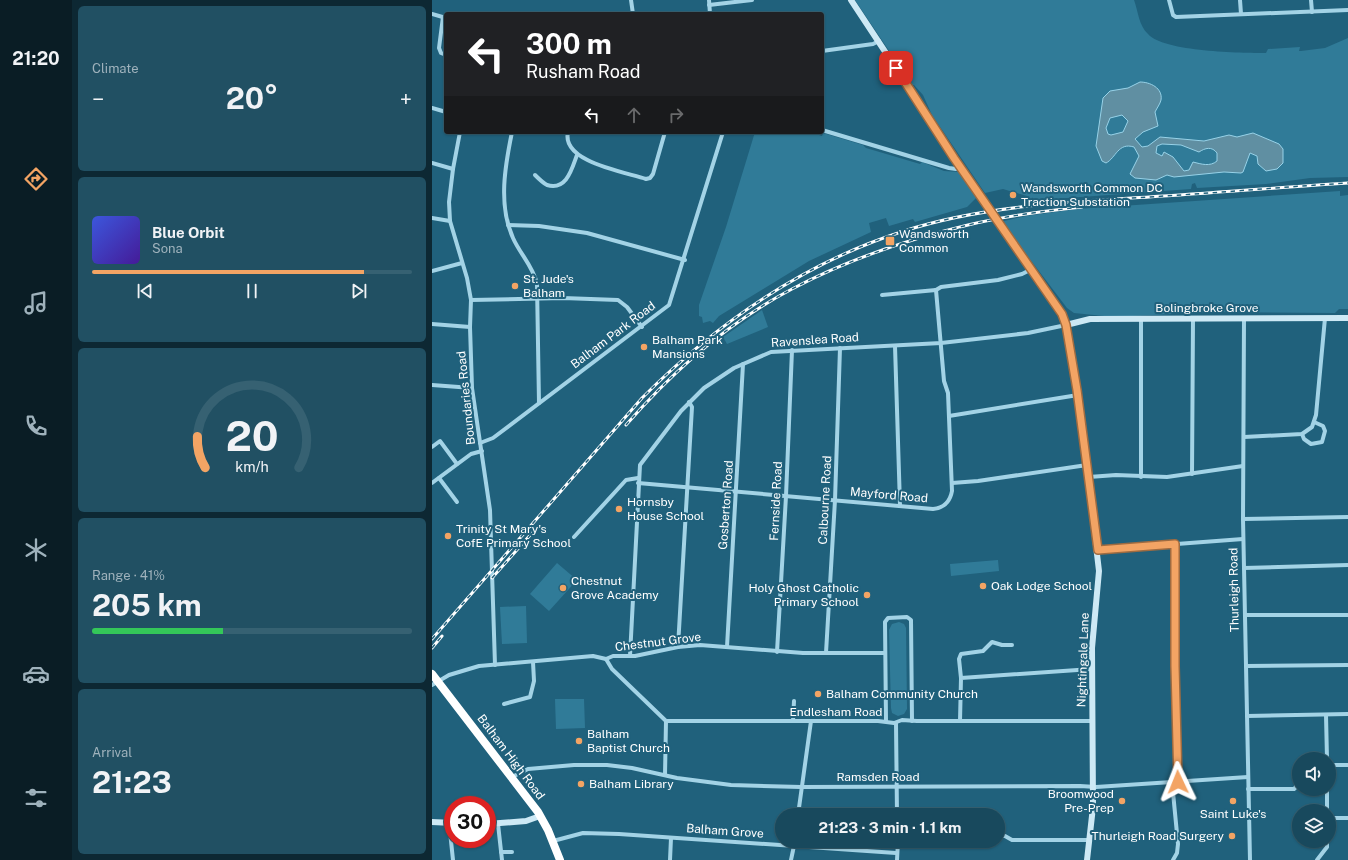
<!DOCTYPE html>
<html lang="en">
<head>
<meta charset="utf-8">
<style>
	:root { --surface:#18495d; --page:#215063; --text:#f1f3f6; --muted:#9fb2bc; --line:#366172; --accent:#f3a464 }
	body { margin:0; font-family:"Public Sans",sans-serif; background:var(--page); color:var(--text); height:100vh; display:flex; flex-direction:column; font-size:15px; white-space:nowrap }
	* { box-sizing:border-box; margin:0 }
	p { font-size:13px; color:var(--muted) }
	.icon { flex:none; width:22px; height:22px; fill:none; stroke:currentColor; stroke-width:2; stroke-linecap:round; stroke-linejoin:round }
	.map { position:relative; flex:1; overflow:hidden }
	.sheet { display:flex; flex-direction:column; gap:6px; padding:6px; background:#0d2833; width:360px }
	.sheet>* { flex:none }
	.top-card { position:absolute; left:12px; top:12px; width:380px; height:122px; border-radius:4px; box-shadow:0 1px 3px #0004,0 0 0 1px var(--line); background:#202124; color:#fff; overflow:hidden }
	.buttons { position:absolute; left:860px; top:752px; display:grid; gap:8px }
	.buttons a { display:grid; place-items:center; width:44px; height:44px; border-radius:50%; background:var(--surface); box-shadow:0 1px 3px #0004,0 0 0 1px var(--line); font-size:20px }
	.speed { position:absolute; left:12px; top:796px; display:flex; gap:8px; font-size:20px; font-weight:700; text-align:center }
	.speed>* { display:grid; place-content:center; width:52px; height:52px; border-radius:50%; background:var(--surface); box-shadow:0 1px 3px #0004,0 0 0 1px var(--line); line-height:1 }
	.speed .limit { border:6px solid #d22; background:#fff; color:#111 }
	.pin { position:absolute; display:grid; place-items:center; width:34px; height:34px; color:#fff; margin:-17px; border-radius:8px; box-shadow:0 2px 6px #0006 }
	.me { position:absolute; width:44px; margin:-22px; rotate:358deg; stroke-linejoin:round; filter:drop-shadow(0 0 3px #0008) }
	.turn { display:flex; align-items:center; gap:14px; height:84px; padding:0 16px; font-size:18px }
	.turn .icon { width:52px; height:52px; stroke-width:2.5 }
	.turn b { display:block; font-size:28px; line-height:34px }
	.lanes { display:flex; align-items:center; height:38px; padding:0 16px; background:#0003; justify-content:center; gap:20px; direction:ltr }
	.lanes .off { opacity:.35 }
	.big { font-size:30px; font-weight:700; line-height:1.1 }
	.sheet .card { flex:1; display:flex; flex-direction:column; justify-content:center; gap:6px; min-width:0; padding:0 14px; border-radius:6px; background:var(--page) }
	.sheet .dial { align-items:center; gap:0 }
	.dial svg { height:104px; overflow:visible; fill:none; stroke:var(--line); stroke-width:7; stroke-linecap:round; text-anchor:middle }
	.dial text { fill:var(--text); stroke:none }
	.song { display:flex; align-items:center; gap:12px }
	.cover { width:48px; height:48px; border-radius:6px; background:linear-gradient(135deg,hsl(230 70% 55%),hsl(260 70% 35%)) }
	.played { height:4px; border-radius:2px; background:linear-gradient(90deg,var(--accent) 85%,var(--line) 85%) }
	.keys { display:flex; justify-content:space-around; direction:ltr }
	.heat { display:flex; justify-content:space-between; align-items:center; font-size:22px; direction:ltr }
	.charge { height:6px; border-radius:3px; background:linear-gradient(90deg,#34c759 41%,var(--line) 0) }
	.trip { position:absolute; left:343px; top:808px; width:230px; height:40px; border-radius:20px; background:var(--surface); box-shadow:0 1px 3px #0004,0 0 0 1px var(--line); font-weight:700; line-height:40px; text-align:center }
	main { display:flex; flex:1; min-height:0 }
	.tab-bar { display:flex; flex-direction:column; width:72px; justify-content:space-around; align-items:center; background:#0a1d25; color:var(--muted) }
	.tab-bar .icon { width:28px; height:28px }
	.tab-bar .selected { color:var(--accent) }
	.tab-bar b { font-size:18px; color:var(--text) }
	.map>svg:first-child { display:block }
</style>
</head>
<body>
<main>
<nav class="tab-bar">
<b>21:20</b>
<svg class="icon selected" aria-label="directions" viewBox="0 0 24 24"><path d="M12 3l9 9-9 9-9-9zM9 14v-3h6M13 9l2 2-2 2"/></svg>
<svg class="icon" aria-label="music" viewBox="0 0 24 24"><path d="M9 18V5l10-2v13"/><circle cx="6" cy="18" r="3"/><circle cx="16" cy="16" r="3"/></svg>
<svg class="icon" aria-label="phone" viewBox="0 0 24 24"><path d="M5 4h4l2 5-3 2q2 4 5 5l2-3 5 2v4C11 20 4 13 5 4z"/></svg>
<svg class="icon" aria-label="climate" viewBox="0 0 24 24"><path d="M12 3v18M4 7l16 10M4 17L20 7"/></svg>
<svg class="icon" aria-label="car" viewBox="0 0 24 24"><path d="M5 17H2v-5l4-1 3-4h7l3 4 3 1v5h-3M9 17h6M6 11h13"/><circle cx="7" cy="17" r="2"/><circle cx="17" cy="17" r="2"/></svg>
<svg class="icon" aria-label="filters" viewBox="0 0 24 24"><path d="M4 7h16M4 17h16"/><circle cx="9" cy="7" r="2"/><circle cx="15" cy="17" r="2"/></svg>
</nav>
<section class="sheet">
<div class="card"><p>Climate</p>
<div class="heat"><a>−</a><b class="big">20°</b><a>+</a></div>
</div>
<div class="card">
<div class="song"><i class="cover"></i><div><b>Blue Orbit</b><p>Sona</p></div></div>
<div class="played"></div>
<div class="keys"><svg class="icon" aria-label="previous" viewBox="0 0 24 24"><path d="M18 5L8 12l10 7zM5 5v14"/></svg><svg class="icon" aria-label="pause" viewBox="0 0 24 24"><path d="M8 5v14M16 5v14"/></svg><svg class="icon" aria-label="next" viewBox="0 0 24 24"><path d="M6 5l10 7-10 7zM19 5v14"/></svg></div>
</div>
<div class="card dial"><svg viewBox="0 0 100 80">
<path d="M14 69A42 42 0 1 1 86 69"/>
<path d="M14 69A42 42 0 0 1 8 45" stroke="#f3a464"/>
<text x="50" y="56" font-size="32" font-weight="700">20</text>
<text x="50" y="72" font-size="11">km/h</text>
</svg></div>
<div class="card"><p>Range · 41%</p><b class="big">205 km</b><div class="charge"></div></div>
<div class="card"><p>Arrival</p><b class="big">21:23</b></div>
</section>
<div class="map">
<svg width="916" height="860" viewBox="0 0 916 860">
	<rect width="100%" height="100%" fill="#20617c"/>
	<!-- green -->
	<g fill="#307b98">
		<path d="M423 0H702C706 11 707 26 716 34 732 52 810 53 834 53L836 49 868 47 867 51H869L893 48 916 38V177L878 178 834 184 765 188 763 183 760 184 759 189 594 201 595 196 571 189 553 193 500 115 491 95 482 85H480Z"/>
		<polygon points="323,132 378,132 390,136 391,133 431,145 434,148 488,164 490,162 512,171 528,172 543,193 544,198 535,207 483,222 481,219 457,226 454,218 437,223 439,232 377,261 287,316 281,323 278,321 271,323 270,317 267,316 267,305 294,227"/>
		<polygon points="908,191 908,196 916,195 916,309 907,309 903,313 779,312 682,317 642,313 635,308 575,229 572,221 594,216 645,209"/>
		<polygon points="330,310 336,327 295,344 291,337"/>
		<polygon points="566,560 567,571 519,576 518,564"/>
		<polygon points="125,563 145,580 117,611 98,594"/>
		<polygon points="94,606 95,643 70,644 68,607"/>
		<polygon points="467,622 472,624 474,628 475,709 472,714 466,716 460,713 459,708 457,630 460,624"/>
		<polygon points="123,699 152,699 153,728 124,729"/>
	</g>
	<!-- water -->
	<path fill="#608fa2" stroke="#97d2e8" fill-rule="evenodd" d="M708 82C718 82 731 88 729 100 728 104 725 108 723 112L726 126 711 132 703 139 710 147 716 146 728 137 772 141 797 135 805 137 821 133 847 144 851 149V163L845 169 834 171 826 164 825 156 818 153 811 172 809 173 792 172 742 177 735 175 724 180 703 178 698 174 707 156 702 147C686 142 684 158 674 163L670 161 664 146 671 98 678 91 696 88ZM690 115 696 121 691 132 679 135 676 134 674 128 678 118ZM730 144 749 145 767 152C773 148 780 146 785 153V161C778 167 769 164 761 162L757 170 752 171 741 157 732 152 730 156 724 153 725 146Z"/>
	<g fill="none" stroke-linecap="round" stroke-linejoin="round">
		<!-- street -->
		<g stroke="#a3d3e6" stroke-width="4">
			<polyline points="199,0 201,14"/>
			<polyline points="277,0 278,14"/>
			<polyline points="737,0 741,15 744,17 916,10"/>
			<polyline points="808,0 809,14"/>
			<polyline points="879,0 880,12"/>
			<polyline points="277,5 320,0"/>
			<polyline points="0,14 14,18"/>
			<polyline points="11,17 7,48 9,53 14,55"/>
			<polyline points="390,51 441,44 447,41"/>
			<polyline points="0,108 14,112"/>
			<polyline points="390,130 517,168 524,169 529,167"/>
			<polyline points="28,132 21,169 17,202 18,221 35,278 39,300 38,327 40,388 58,510 63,665"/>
			<path d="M80 132C73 166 66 205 81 238 88 254 101 266 105 284L107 403"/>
			<path d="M136 132C129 162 193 172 214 179L218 178 221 174 233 132"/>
			<polyline points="0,163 21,169"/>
			<path d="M103 175C106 178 111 183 115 185 135 191 140 168 145 155"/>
			<polyline points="0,218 18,221"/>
			<polyline points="76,225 107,226 155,233 253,260"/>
			<polyline points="0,271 30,263"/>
			<polyline points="504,290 509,287 566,280 590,274 598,270"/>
			<polyline points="450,295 504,290"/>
			<polyline points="39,300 131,298 186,300 195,307 210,327"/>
			<polyline points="812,319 811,519 818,860"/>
			<polyline points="0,324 38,327"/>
			<polyline points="463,346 468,505"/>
			<polyline points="0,385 40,388"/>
			<polyline points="517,416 646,395"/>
			<polyline points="870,434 872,439 879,444 890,442 893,431 891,426 882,422"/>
			<polyline points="812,437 870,434 880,427 884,415 893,318"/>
			<polyline points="48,443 61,438 237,305 291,132"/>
			<polyline points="0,447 8,441 25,464"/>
			<polyline points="760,474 761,319"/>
			<polyline points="657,477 684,475 735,477 811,466"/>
			<polyline points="709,477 709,319"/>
			<polyline points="7,478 25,502"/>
			<polyline points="0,483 39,454 50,451"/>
			<path d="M206 483 501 509C512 508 518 502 520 491L516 393 512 381 504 290"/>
			<polyline points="520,483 546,481 655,465"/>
			<polyline points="811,519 916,517"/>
			<polyline points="142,537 194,480 206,478"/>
			<polyline points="743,544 743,666 746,782"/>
			<polyline points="665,550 811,539"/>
			<polyline points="812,568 916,565"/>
			<polyline points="813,615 916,615"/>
			<polyline points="246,647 260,407 257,402"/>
			<polyline points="295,647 311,364"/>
			<polyline points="345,652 354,496 360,350"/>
			<polyline points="394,653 403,500 408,348"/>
			<polyline points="198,656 208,465 249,411 272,388 302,368 339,352 509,343 596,333 634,325"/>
			<polyline points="174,659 180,669 234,721 446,721 462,723 470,720 485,721 660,721"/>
			<polyline points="814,666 916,665"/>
			<polyline points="529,678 527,659 529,654 551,651 560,642 570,645 580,645"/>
			<polyline points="0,685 17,675 47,666 161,656 174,659 181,656 203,656 246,647 268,645 371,653 453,653"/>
			<polyline points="72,704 98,697 102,681 101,662"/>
			<polyline points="894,715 895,759"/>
			<polyline points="815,716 916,714"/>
			<polyline points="361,721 362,701"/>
			<polyline points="454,721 453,622 456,618 475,617 479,620 480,721"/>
			<polyline points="528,721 529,678 660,669"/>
			<polyline points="464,723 465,815"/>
			<polyline points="897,765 916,765"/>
			<polyline points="233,775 234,721"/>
			<polyline points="80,777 96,769 142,765 175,765 200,768 245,778 299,785 369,787 648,786 664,787 816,777"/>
			<polyline points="740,782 746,844 745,853 741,860"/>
			<polyline points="816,789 862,789 864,787 864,768"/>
			<polyline points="895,789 895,811"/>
			<polyline points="366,815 379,721"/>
			<polyline points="897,818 916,818"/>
			<polyline points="17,822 21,860"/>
			<polyline points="66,824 70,860"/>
			<polyline points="566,836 573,836 580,840 658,840"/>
			<polyline points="121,841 151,833 187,834 464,853"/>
			<polyline points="69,852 80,852"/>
			<polyline points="238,860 239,838"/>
			<polyline points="359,860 363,841"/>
			<polyline points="465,860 466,841"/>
			<polyline points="885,860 895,847 895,841"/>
		</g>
		<!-- secondary -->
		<g stroke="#cde9f5" stroke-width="6">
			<polyline points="419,0 551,200"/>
			<polyline points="578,239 630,314 634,325 647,401 667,571 660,648 661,807 655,860"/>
			<polyline points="634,325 658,319 916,318"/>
			<polyline points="0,822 21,823"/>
			<polyline points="55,824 94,821 108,816"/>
		</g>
		<!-- highway -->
		<polyline stroke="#fff" stroke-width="8" points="0,674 106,812 116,830 128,860"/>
		<defs>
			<g id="rail">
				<path d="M194 425C241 371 297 322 360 289 413 261 477 239 536 225 573 216 612 211 650 207"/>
				<polyline points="60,578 100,533"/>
				<path d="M0 639 210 398C284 324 371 263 472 231 550 206 636 202 717 197 784 193 850 187 916 183"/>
				<polyline points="0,648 10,636"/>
			</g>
		</defs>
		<!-- rail casing -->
		<use href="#rail" stroke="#fff" stroke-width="3"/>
		<!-- rail -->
		<use href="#rail" stroke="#20617c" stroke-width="1.5" stroke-dasharray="4.5" stroke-linecap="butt"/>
		<!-- secondary-bridge -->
		<polyline stroke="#cde9f5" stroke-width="6" points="551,200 578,239"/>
	</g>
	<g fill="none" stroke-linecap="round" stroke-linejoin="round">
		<defs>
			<polyline id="route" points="464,68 522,158 630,314 634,325 645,390 666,550 743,544 743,666 746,782"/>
		</defs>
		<!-- route casing -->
		<use href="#route" stroke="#9e6b41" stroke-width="10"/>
		<!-- route -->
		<use href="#route" stroke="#f3a464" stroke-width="7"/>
	</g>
	<!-- markers -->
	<g fill="#f3a464" stroke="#20617c" stroke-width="1.5">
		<circle cx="581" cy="195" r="4"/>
		<rect x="453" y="236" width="10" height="10" rx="2"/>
		<circle cx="83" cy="286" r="4"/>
		<circle cx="212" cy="347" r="4"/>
		<circle cx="187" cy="509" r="4"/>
		<circle cx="16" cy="536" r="4"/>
		<circle cx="551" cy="586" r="4"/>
		<circle cx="131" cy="588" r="4"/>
		<circle cx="435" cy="595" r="4"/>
		<circle cx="386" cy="694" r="4"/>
		<circle cx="147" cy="741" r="4"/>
		<circle cx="149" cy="784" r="4"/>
		<circle cx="690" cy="801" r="4"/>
		<circle cx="801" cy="801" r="4"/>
		<circle cx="800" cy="836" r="4"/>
	</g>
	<g text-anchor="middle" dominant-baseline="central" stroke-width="4" stroke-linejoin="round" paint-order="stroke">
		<!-- poi labels -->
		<g font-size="12" fill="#fff" stroke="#20617c" text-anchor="start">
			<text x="589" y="188">Wandsworth Common DC<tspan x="589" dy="14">Traction Substation</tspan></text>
			<text x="467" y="234">Wandsworth<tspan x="467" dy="14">Common</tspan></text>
			<text x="91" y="279">St. Jude's<tspan x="91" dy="14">Balham</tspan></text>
			<text x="220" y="340">Balham Park<tspan x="220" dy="14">Mansions</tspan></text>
			<text x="195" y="502">Hornsby<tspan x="195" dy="14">House School</tspan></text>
			<text x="24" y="529">Trinity St Mary's<tspan x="24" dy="14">CofE Primary School</tspan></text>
			<text x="139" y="581">Chestnut<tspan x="139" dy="14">Grove Academy</tspan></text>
			<text x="559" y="586">Oak Lodge School</text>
			<text x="427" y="588" text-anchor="end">Holy Ghost Catholic<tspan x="427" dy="14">Primary School</tspan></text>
			<text x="394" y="694">Balham Community Church</text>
			<text x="155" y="734">Balham<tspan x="155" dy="14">Baptist Church</tspan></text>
			<text x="157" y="784">Balham Library</text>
			<text x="682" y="794" text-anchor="end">Broomwood<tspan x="682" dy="14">Pre-Prep</tspan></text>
			<text x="801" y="814" text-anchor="middle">Saint Luke's</text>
			<text x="792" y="836" text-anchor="end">Thurleigh Road Surgery</text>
		</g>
		<!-- street labels -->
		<g font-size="12" fill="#fff" stroke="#20617c">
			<text x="775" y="308">Bolingbroke Grove</text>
			<text transform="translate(181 335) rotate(-37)">Balham Park Road</text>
			<text transform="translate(383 340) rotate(-4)">Ravenslea Road</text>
			<text transform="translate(34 398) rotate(-96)">Boundaries Road</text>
			<text transform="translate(457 495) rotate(5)">Mayford Road</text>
			<text transform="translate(393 500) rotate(-87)">Calbourne Road</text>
			<text transform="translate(344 501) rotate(-87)">Fernside Road</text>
			<text transform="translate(294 505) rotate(-86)">Gosberton Road</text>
			<text transform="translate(802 590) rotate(-91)">Thurleigh Road</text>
			<text transform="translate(226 642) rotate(-7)">Chestnut Grove</text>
			<text transform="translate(651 660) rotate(-88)">Nightingale Lane</text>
			<text x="404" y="712">Endlesham Road</text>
			<text transform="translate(79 757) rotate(53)">Balham High Road</text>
			<text x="446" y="777">Ramsden Road</text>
			<text transform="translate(293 831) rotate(4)">Balham Grove</text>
		</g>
	</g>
</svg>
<div class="buttons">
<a><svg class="icon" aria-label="sound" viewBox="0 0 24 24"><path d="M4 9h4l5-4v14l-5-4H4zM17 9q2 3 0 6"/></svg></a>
<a><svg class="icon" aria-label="layers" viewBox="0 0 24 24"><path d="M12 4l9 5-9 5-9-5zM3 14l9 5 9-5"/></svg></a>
</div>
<div class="speed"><div class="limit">30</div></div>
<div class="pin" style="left:464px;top:68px;background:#d93025"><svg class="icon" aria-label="arrive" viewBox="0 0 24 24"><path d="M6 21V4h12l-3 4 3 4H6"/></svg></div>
<svg class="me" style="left:746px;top:782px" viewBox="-20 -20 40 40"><path d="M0-17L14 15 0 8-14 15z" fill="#f3a464" stroke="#fff" stroke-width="4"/></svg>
<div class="trip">21:23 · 3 min · 1.1 km</div>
<div class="top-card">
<div class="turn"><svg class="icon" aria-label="left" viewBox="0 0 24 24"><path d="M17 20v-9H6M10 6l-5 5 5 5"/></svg><div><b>300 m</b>Rusham Road</div></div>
<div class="lanes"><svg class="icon" aria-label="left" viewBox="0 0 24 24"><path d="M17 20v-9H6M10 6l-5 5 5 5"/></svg><svg class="icon off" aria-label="ahead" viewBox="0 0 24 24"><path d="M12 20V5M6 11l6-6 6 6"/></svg><svg class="icon off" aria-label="right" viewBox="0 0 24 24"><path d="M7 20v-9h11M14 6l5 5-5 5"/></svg></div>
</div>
</div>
</main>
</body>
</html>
